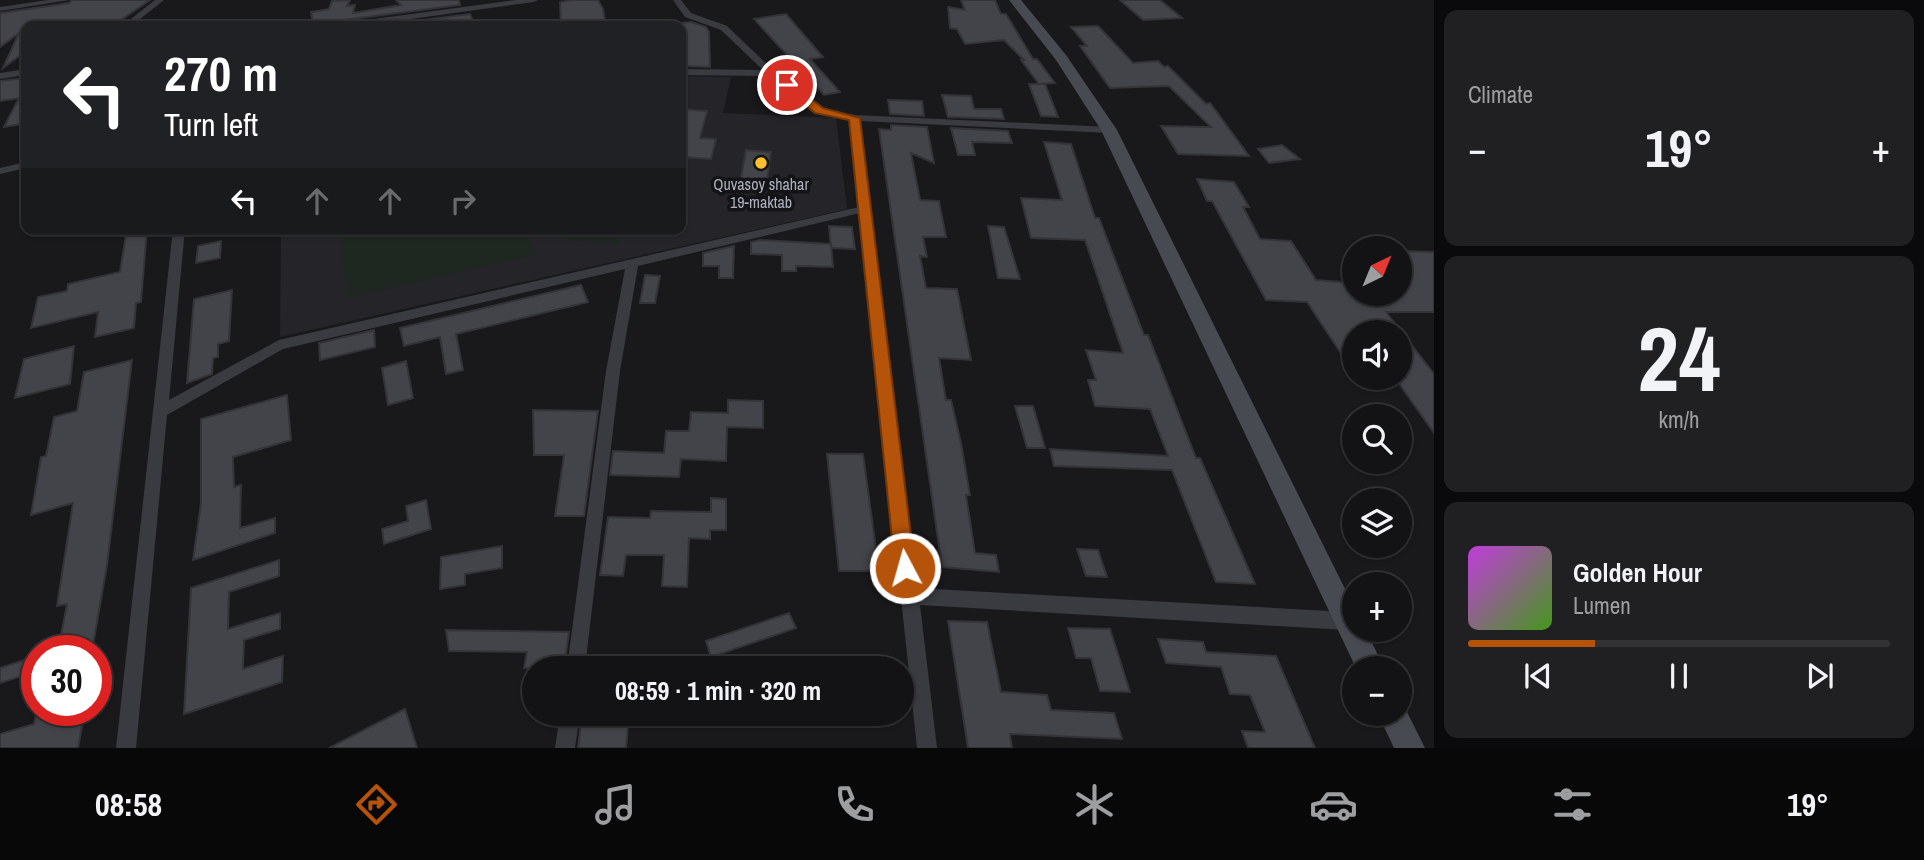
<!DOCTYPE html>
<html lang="en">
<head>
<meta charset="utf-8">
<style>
	:root { --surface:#131315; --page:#202022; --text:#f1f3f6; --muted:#9d9ea0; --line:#323234; --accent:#b45309 }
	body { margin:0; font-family:"Archivo Narrow",sans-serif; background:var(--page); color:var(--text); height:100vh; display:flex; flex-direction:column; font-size:26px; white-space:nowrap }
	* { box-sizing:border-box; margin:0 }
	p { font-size:23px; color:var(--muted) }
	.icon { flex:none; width:38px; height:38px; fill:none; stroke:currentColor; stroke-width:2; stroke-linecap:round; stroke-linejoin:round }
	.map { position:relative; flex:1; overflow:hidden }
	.sheet { display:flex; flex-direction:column; gap:10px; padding:10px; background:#0a0a0c; width:490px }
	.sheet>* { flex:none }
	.top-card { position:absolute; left:21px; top:21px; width:665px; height:214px; border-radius:14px; box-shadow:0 2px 5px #0004,0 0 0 2px var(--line); background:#202124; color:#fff; overflow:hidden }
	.needle { width:46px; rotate:43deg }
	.controls { position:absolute; left:1342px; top:236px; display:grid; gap:14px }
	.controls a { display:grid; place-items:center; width:70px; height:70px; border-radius:50%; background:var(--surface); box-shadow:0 2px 5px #0004,0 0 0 2px var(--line); font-size:35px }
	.speed { position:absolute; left:21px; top:635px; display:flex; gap:14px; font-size:35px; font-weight:700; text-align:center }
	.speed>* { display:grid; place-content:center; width:91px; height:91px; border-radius:50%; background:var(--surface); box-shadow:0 2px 5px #0004,0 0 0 2px var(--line); line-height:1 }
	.speed .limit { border:10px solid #d22; background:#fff; color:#111 }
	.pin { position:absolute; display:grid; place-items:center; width:60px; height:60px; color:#fff; margin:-30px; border:4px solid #fff; border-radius:50%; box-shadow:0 2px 7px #0007 }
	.me { position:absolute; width:77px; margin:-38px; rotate:354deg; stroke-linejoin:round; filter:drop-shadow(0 0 5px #0008) }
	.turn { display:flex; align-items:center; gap:24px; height:147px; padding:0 28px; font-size:32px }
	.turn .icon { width:91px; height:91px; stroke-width:2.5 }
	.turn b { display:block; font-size:49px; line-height:60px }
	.lanes { display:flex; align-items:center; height:66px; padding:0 28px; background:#0003; justify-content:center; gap:35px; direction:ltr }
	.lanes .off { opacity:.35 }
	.big { font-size:52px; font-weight:700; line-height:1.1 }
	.sheet .card { flex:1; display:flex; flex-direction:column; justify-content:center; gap:10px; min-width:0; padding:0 24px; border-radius:14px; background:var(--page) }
	.sheet .dial { align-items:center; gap:0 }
	.dial b { font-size:91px; line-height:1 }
	.song { display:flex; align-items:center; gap:21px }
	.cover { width:84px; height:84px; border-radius:10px; background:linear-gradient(135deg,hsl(290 70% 55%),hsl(100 70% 35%)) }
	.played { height:7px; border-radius:4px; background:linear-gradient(90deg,var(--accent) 30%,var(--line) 30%) }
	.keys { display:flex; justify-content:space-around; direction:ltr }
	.heat { display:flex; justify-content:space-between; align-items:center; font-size:38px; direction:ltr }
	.trip { position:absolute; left:522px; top:656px; width:392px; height:70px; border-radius:35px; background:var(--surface); box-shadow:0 2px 5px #0004,0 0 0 2px var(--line); font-weight:700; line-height:70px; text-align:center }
	.dock { display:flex; height:112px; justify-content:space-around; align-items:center; background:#080808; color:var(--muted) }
	.dock .icon { width:49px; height:49px }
	.dock .current { color:var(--accent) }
	.dock b { font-size:32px; color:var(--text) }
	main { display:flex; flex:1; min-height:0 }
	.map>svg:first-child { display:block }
</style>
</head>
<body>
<main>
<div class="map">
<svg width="1434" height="748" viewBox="0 0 1434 748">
	<rect width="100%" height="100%" fill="#19191c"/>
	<!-- built -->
	<polygon fill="#252529" points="681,76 731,77 723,113 836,118 847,209 280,337 281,229 681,229"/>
	<!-- green -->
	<g fill="#1f2820">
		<polygon points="358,229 527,229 536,254 347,298 340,233"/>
		<polygon points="567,229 623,229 619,244 563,239"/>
	</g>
	<!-- building -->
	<g fill="#434449" stroke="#333338" stroke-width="2">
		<polygon points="72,0 150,0 112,26 26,26 26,51 3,68 19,33 0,47 0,13 69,3"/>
		<polygon points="350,0 347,6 355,5 353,13 401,5 396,0 459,0 460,5 344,20 338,26 313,25 311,12 329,9 332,1"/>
		<polygon points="572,0 598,0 603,9 606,26 561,26 560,2"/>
		<polygon points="961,0 995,0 1001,14 1006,14 1033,59 1037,59 1055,83 1039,84 1021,60 1024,60 1004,40 965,44 957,29 950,28 948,7 965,10"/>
		<polygon points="1120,0 1160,0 1182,18 1143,20"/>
		<polygon points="470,14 475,26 428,26 428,24 377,26"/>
		<polygon points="786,14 823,57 810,59 840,92 824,95 754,19"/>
		<polygon points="691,22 706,27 709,32 710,67 681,66 681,23"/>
		<polygon points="1098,26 1133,63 1158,61 1164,67 1168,66 1206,104 1210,103 1249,156 1178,154 1161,126 1211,127 1169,86 1110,88 1080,46 1087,46 1071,27"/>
		<polygon points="26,78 26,115 21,124 4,127 19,98 0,101 0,81"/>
		<polygon points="1029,84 1045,84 1058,117 1041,116"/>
		<polygon points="942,95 971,96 974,109 1001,109 1004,119 948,117"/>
		<polygon points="888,100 922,101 924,116 890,114"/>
		<polygon points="681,109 707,111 700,138 716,139 711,159 681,157"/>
		<polygon points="891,125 927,127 934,163 911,153 920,200 939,201 946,237 923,237 927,257 920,256 926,288 957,289 971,360 939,358 946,400 951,400 961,443 970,495 966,495 975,553 996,555 999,572 942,567 879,129 891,130"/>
		<polygon points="951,128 1008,131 1012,143 972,142 975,155 958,155"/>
		<polygon points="1044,142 1071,144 1095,218 1099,218 1144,335 1148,335 1196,458 1200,458 1255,584 1216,582 1172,470 1054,466 1050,449 1168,456 1150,409 1095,406 1088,380 1096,380 1086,350 1123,353 1085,240 1031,238 1021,198 1062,200"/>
		<polygon points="1282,145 1300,159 1269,163 1258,149"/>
		<polygon points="746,150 771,152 767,180 741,178"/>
		<polygon points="1197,179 1234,182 1249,207 1243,207 1260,239 1291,241 1316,280 1354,283 1354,294 1400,294 1400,251 1434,252 1434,312 1386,312 1434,374 1434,433 1400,385 1400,332 1354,332 1354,373 1307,302 1266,300 1212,201 1207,201"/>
		<polygon points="829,226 852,227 855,249 831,248"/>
		<polygon points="988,226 1004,227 1020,279 998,278"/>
		<polygon points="127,229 147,229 141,302 136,303 134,328 95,337 98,312 31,328 38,297 67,291 68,284 120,272"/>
		<polygon points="760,240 831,244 833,267 796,266 796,271 782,271 782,255 751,254 751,242"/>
		<polygon points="221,241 220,258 196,263 198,246"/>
		<polygon points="734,246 733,278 719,278 719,266 703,266 703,253"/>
		<polygon points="645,275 660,276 655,303 640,303"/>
		<polygon points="581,285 588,302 456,334 463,370 446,374 440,337 404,346 400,328"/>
		<polygon points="232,290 229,341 218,344 218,357 213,358 212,374 187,383 194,299"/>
		<polygon points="374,330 375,347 320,360 319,343"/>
		<polygon points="74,346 70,384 15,398 24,359"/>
		<polygon points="132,360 107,565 92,651 58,651 67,604 57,606 73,503 31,515 41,457 46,456 54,417 77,411 84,372"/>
		<polygon points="406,361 413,398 388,405 382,368"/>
		<polygon points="287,395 291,440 233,457 234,487 241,485 240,528 275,518 275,533 193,560 201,503 201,419"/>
		<polygon points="728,400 763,401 763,428 727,427 726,461 681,459 679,477 610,475 613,451 664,453 666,431 689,431 691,412 728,413"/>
		<polygon points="1015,406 1033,406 1045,448 1027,448"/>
		<polygon points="533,410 598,411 584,516 555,516 564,455 534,455"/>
		<polygon points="827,454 863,454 879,571 839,571"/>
		<polygon points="711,498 726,499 726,530 710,530 710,539 689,538 687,587 662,586 664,555 626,555 623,576 600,575 608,517 650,518 651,511 711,512"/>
		<polygon points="426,500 431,529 384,544 382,529 408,521 406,506"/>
		<polygon points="502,546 502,568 465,574 465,585 440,589 441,557"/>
		<polygon points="1077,549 1098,550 1107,577 1086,576"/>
		<polygon points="279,560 279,576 229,592 228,629 280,613 280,629 244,640 243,669 283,656 282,682 184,714 191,588"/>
		<polygon points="789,613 796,628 711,657 706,641"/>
		<polygon points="948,621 987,622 1001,692 1047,695 1051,710 1114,713 1122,739 1010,734 1012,748 968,748"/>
		<polygon points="1068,628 1110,629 1130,692 1100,691 1091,658 1076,658"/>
		<polygon points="446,630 569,632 564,668 524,668 527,652 449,651"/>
		<polygon points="1158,639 1203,642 1206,652 1276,656 1315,748 1248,748 1242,731 1265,732 1250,695 1230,694 1221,667 1166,663"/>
		<polygon points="37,656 37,671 0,683 0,668"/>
		<polygon points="405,709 417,748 329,748"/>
		<polygon points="37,710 85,710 78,748 0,748 0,734 34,724"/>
		<polygon points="582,714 629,714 626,748 578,748"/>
	</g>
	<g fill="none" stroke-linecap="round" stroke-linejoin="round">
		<!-- street -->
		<g fill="#3a3b41" fill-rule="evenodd">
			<polygon points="48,0 69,0 0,11 0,7"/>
			<polygon points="155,0 164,0 131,26 122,26"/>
			<polygon points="516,0 538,0 534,2 360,26 340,26 344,23"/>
			<polygon points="673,0 681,0 691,13 727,26 774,71 822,108 855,115 1109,127 1114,130 1109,133 860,121 917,588 1346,612 1352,615 1354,620 1352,627 1346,630 920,605 937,748 917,748 860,213 638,266 620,371 585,668 567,668 606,371 625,269 283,349 167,415 136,748 116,748 173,229 185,229 169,400 279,340 859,207 850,120 816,112 769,76 681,75 681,69 763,70 721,30 685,17"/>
			<polygon points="26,69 26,75 0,79 0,73"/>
			<polygon points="26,162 26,168 0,174 0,168"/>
			<polygon points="560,714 580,714 575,748 555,748"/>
		</g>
		<!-- secondary -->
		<g fill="#484a52" fill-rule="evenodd">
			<polygon points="1009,0 1021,0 1066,55 1117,130 1354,607 1354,630 1366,630 1384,668 1356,668 1101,130 1056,60"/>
			<polygon points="1400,702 1403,704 1425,748 1394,748 1378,714 1400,714"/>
		</g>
	</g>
	<!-- route -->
	<polygon fill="#b45309" stroke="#753606" stroke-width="2" points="783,83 791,83 823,108 860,118 915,568 912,574 905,577 898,574 895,568 849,120 815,113 783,87"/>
	<!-- markers -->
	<circle fill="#ffc02e" stroke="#141417" stroke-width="2.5" cx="761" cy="163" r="7"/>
	<g text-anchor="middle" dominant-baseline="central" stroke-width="7" stroke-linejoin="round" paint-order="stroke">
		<!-- far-poi labels -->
		<g font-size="16" fill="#abb0bd" stroke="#141417">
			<text x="761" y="184">Quvasoy shahar<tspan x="761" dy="18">19-maktab</tspan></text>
		</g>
	</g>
</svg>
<div class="controls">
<a><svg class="needle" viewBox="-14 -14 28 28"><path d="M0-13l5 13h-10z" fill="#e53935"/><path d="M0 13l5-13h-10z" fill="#9d9ea0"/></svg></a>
<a><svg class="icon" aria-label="sound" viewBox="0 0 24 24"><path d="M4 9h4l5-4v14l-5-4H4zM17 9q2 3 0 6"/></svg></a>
<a><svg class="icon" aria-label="search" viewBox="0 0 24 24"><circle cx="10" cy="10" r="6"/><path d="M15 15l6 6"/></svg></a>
<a><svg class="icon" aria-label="layers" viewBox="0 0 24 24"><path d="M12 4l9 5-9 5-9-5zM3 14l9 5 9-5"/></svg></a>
<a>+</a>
<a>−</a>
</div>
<div class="speed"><div class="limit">30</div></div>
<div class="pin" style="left:787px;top:85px;background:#d93025"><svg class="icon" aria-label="arrive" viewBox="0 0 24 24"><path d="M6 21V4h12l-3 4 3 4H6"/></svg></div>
<svg class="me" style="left:905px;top:568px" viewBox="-20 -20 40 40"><circle r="17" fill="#b45309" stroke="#fff" stroke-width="3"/><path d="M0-11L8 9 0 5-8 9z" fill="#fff"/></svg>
<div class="trip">08:59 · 1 min · 320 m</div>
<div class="top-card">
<div class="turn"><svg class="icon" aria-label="left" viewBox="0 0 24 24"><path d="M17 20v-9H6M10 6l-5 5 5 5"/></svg><div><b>270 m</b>Turn left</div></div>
<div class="lanes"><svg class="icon" aria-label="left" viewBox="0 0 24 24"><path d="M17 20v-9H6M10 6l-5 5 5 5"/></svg><svg class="icon off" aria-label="ahead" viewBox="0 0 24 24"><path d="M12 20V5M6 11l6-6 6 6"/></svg><svg class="icon off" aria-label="ahead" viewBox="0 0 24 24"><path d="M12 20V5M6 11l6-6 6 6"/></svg><svg class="icon off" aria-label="right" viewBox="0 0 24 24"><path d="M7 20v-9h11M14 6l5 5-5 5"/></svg></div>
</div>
</div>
<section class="sheet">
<div class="card"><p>Climate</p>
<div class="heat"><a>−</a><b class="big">19°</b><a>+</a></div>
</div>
<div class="card dial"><b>24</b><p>km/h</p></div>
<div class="card">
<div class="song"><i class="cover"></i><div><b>Golden Hour</b><p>Lumen</p></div></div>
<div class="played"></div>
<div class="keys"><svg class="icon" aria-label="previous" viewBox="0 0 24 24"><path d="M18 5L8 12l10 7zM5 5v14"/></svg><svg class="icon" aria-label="pause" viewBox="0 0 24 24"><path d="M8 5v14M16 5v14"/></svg><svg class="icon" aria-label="next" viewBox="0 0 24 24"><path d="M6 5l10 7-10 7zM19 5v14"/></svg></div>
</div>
</section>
</main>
<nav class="dock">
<b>08:58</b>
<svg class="icon current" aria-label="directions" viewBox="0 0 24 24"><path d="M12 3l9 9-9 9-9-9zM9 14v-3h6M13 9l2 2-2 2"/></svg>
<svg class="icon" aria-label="music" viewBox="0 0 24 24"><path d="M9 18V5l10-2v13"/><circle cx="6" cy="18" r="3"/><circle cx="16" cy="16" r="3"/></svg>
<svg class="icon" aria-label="phone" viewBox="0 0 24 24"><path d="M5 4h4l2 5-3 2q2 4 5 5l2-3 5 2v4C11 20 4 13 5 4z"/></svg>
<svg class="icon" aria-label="climate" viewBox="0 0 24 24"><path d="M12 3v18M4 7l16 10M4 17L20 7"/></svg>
<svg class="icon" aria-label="car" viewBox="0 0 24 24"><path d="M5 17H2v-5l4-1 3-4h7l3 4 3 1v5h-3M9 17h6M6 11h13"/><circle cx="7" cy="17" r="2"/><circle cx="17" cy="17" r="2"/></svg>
<svg class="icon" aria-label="filters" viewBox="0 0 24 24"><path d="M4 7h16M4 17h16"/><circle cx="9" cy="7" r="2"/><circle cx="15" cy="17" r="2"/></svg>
<b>19°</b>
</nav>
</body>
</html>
